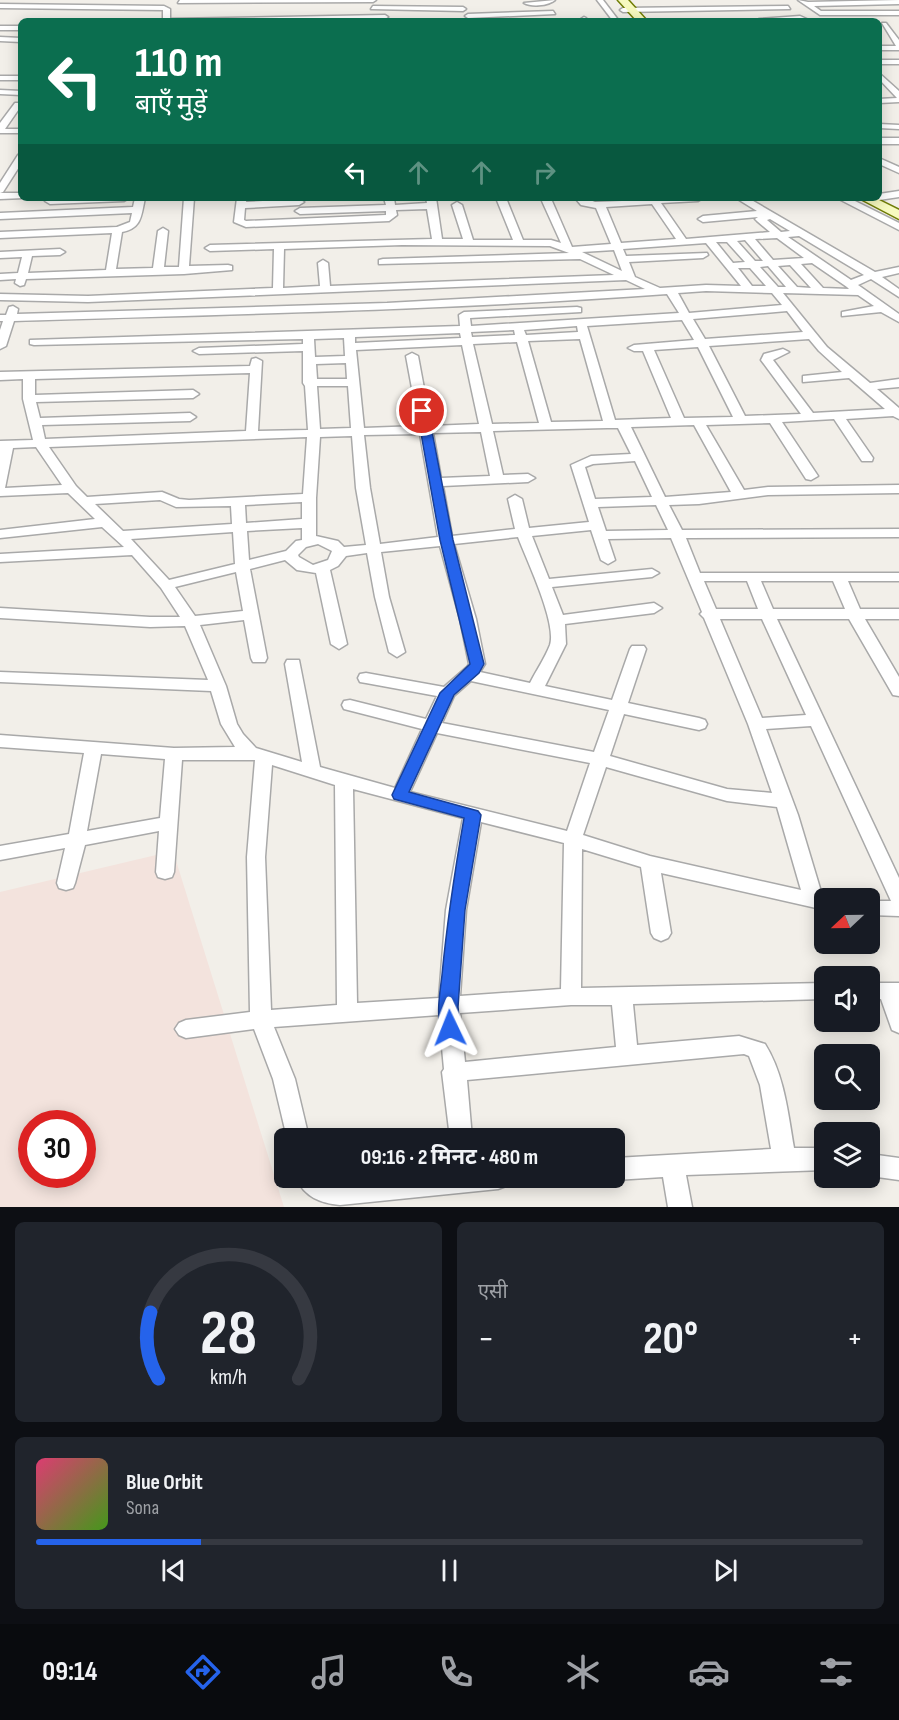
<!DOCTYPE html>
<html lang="hi">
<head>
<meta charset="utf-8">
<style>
	:root { --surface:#171b24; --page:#20242c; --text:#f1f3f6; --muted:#9ea1a6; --line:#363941; --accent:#2563eb }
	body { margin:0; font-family:"Sofia Sans Condensed","Noto Sans Devanagari",sans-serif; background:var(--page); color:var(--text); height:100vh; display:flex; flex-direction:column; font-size:22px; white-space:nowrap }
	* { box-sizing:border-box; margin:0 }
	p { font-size:20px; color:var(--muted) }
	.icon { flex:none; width:33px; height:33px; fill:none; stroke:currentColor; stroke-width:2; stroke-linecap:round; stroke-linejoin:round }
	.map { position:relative; height:1207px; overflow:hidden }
	.sheet { display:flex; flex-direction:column; gap:15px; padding:15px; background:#0d0f14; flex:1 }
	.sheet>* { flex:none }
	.guide { position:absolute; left:18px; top:18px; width:864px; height:183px; border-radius:9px; box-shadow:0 3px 15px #0003; background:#0b6e4f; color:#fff; overflow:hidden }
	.needle { width:39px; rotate:248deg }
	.controls { position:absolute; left:814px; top:888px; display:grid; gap:12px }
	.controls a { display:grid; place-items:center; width:66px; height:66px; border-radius:9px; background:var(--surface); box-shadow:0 3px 15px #0003; font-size:30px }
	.speed { position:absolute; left:18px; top:1110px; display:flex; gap:12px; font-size:30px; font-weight:700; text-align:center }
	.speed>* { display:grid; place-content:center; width:78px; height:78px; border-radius:50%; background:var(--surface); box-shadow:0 3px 15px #0003; line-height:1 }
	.speed .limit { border:9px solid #d22; background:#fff; color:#111 }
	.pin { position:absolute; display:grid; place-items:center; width:51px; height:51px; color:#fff; margin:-26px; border:3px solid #fff; border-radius:50%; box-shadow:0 2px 6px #0007 }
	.me { position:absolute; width:66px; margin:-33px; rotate:358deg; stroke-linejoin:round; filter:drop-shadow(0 0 4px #0008) }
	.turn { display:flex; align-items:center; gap:21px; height:126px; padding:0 18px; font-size:27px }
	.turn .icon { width:78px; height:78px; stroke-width:2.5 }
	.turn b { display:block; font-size:42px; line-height:51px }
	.lanes { display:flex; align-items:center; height:57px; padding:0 18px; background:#0003; justify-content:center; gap:30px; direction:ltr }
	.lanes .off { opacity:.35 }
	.big { font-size:45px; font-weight:700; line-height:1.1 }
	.sheet .widget { flex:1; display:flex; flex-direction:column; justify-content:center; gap:9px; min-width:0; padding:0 21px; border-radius:9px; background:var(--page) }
	.sheet .dial { align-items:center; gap:0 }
	.dial svg { height:156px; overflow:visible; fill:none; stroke:var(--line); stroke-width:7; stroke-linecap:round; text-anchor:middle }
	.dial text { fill:var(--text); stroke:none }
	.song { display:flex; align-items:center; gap:18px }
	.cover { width:72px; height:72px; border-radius:9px; background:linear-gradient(135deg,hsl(340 70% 55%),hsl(100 70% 35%)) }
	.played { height:6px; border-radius:3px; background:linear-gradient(90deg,var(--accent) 20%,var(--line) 20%) }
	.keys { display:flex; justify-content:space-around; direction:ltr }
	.heat { display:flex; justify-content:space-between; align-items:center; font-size:33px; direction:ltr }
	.sheet .tiles { flex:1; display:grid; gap:15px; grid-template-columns:1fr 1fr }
	.widget:last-child { grid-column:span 2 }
	.trip { position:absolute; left:274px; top:1128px; width:351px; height:60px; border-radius:9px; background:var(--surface); box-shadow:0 3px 15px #0003; font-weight:700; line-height:60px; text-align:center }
	.dock { display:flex; height:96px; justify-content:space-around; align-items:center; background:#090b0e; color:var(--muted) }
	.dock .icon { width:42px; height:42px }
	.dock .active { color:var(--accent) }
	.dock b { font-size:27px; color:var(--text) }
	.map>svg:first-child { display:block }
</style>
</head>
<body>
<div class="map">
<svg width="899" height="1207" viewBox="0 0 899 1207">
	<rect width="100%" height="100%" fill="#f2efe9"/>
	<!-- military -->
	<path fill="#f3e3dd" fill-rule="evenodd" d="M173 851 284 1207H0V892ZM32 1124H82V1174H32Z"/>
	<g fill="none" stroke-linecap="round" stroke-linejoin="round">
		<defs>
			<g id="minor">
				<polygon points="180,0 376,0 373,2 178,3"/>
				<path d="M555 0C548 6 531 7 524 3Z"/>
				<polygon points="597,0 603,0 619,21 613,21"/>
				<polygon points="798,0 808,2 899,0 899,4 814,6 821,11 899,11 899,15 820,15"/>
				<polygon points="0,4 164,6 170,9 170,19 385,15 388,17 385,19 163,21 163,10 0,8"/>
				<polygon points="373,6 463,7 466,9 463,11 371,9"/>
				<polygon points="788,6 790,9 623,12 620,10 623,8"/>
				<polygon points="553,11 555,14 468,18 465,16 468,14"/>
				<polygon points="800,16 811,21 762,21 759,19"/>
				<polygon points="584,17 586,18 588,21 582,21 581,19"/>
				<polygon points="882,23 886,23 899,40 899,50 879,50 879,46 896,46"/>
				<rect x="0" y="26" width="21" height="4"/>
				<polygon points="0,37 21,38 21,42 0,41"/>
				<rect x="879" y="60" width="20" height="4"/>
				<polygon points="879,73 899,91 899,102 879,103 879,99 897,98 879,79"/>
				<rect x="0" y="76" width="21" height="4"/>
				<polygon points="0,90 21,91 21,95 0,94"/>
				<polygon points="15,103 21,103 21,106 5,129 21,129 21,133 0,133 0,123"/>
				<polygon points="879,124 899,125 899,129 879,128"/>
				<rect x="879" y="138" width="20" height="6"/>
				<polygon points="21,154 21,164 3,192 0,193 0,183 18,155"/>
				<polygon points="879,158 899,167 899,173 879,164"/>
				<polygon points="899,191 899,197 879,200 875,198 879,198 879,194"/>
				<polygon points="0,193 21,193 21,198 24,198 0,199"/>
				<polygon points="55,198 129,198 124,201 50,204 45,201"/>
				<path d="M135 198H145C141 216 142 228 122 232L116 269 153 268 158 231 163 228 168 231 164 267H179L184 198H194L189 266 228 265 232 266V270L184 274 26 279 24 285 20 286 15 283 16 279 0 280V274L18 273 22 257 0 258V252L60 249 65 252 60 255 32 256 28 273 106 270 112 233 0 238V232L117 227 130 222 132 213 0 219V213L133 207Z"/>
				<path d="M237 198H247L246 202 299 199 304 202 299 205 245 208 244 220 246 221 386 215V211L300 214 295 211 300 208 386 205 384 198H394L395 205 427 203 426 198H436L442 239H463L452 205 457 202 462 205 473 240H513L496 198H506L523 240H551L561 243 542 201 547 198 552 201 572 247 611 244 596 208 581 205 575 198H585L595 202 703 198 698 201 661 203 686 239 770 232 757 221 755 219 758 217 703 222 698 219 703 216 757 211 736 198H748L875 272 899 267V273L882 277 899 289V297L871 279 858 285 899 314V322L881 312 842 316V312L874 306 858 295 783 293 827 347 870 383 899 379V387L877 389 899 408V419L893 416 846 419 873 458 872 461H862L834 419 782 422 818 476 811 480 806 479 770 423 706 425 744 490 768 487 899 485V493L768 495 699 504 669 505 682 530 899 529V537L686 538 700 573H899V581H848L860 609H899V619H865L899 677V696L893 695 849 619H777L899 878V916L870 915V901H891L811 726 766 729 798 815 822 895 832 898H825V910L661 873 671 933 668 938 661 941 654 938 651 933 641 867 582 849 581 988 825 983V999L633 1004 637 1045 739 1036 765 1044C784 1074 788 1113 794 1148H825V1170L686 1175 692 1207H668L663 1177 615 1180 609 1178H615V1158L771 1149 760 1085 749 1056 744 1054 467 1080 472 1138H450L442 1072 444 1069 439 1015 274 1027 295 1079 309 1138H287L273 1079 254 1029 186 1038 179 1035 175 1029 179 1023 186 1020 250 1012 247 857 255 760H182L174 872 172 877 165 879 158 877 156 872 159 831 85 845 75 883 73 888 66 890 59 888 57 883 65 848 0 860V846L69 834 84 753 0 747V735L174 748 235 747 221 724 211 691 0 682V672L208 680 185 626 150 627 0 618V608L150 617H180L161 588 132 555 0 562V554L124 547 102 527 0 538V530L95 519 68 493 0 496V441L33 440 23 399V379L0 380V372L250 366 252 359 256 358 262 361 258 431 308 430 305 386 303 383V351L199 354 193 351 199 348 303 344V339L34 345 30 344V340L460 326 459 315 464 312 577 307 581 308V312L470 318 471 326 679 313 667 294C450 310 232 314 14 321L6 346 0 349V330L3 321H0V315H6L9 307 13 306 18 309 17 314 387 303 645 289 626 280 88 302 0 300V294L88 296 273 288 274 249 210 251 205 248 210 245 432 239 427 209 396 210 397 215 389 221 246 227 234 222ZM652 204 676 239 621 243 606 207ZM770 219 790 231 781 232 767 220ZM799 236 864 275 851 280 788 237ZM777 238 804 258 773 260 755 239ZM745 240 763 261H755L737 241ZM716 242H727L745 262 733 263ZM706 243 741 286 706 285 660 288 635 277 629 262 703 258 708 255 707 253 626 256 623 249ZM402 245 550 246 569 253 383 259 379 260V264L580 259 614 275 330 286 328 263 323 260 318 263 320 286 283 288 284 249ZM614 250 622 271 582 252ZM812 263 847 287 849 289 823 288 801 264ZM790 265 811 288 797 287 778 266ZM768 266 786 287H778L760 267ZM738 268H750L766 286H752ZM706 291 772 293 782 305 689 313 678 293ZM787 311 803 332 705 339 693 319ZM682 320 694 340 634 345 628 348 634 351H643L671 418 615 420 587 326ZM577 326 578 332 526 335 524 330ZM514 330 515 335 472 337 471 332ZM460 333 461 338 355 343V337ZM344 338 345 356 315 357 314 339ZM580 339 603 421 551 422 528 341ZM809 339 819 351 842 372 803 376V382L849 378 885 409 813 413 773 360 789 352 783 349 764 354 761 360 801 414 745 416 709 346ZM517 342 539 423 492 424 473 344ZM462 345 479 424 431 426 418 356 412 353 406 356 419 426 364 428 356 350ZM698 347 733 417 684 418 654 350ZM346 363 347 379H317L316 364ZM250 373 246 431 45 439 42 425 190 421 196 417 190 413 40 418 36 402 193 398 199 394 193 390 35 395V379ZM317 386H348L351 428 320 429ZM694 425 731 492 665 497 631 427ZM607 428H618L631 454 591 456 571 465 589 522 529 528 522 499 515 495 508 499 515 529 452 536 443 486 528 482 535 478 528 474 503 475 493 431ZM481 432 490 476 441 478 433 433ZM420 434 438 537 380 544 370 488 364 435ZM352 436 356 488 366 545 344 547 338 541 316 536V498L320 437ZM307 437 303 494 189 500 179 499 162 492 87 497 76 486 49 447ZM36 447 62 485 5 488 13 448ZM635 461 652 497 595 499 585 467 593 464ZM160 500 176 507 231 506 232 524 123 531 95 504ZM302 502V519L246 523 245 505ZM656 505 668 530 606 531 598 507ZM302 528V540L296 541 286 551 249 560 247 531ZM591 530 601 560 608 564 615 560 608 539 671 538 702 612 700 614 704 618 748 724 772 793 727 789 610 756 624 714 699 730 705 728 707 724 705 720 699 718 628 703 646 649 644 646H632L630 649 612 700 545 686 566 644 565 624 654 613 662 608 654 603 563 615 552 587 652 577 659 573 652 569 549 579 532 536ZM233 532 235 564 169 580 131 539ZM518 537C527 561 557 623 550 645 545 658 536 671 530 683L480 672 485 664 476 619 454 544ZM318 544 332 551 328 560 313 565 299 557 298 555 306 547ZM440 546 460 619 469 664 467 667 444 687 366 673 360 674 358 678 360 682 366 683 437 696 426 719 350 700 344 701 342 705 344 709 422 729 395 788 320 767 299 660H287L285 664 302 762 256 748 243 734 237 724 226 686 200 625 244 620 251 658 253 662H265L267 658 250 569 285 560 297 570 316 573 331 644 339 649 347 644 330 570 338 566 346 556 367 553 375 597 389 652 397 657 405 652 389 597 381 552ZM236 572 243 611 195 616 175 587ZM704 581H747L758 609H716ZM761 581H833L845 609H773ZM720 619H762L806 715 762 718ZM471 681 609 710 594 752 442 723 454 696ZM437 733 590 763 567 831 410 792ZM101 754 165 759 160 818 87 831ZM272 765 335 785 337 1005 271 1010 265 857ZM606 767 727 801 777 807 801 890 650 856 583 835ZM353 789 463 818 446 910 439 998 357 1003ZM481 822 564 843 561 989 460 996 466 910ZM571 1005H612L616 1047 465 1062 460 1013Z"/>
				<polygon points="837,198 849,198 899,223 899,230"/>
				<polygon points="870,983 899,983 899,1033 892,1030 881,999 870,999"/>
				<polygon points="870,1154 899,1158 899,1180 870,1176"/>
				<path d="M296 1178H321L326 1181 340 1183 395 1178H510L506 1186 498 1189 340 1205C320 1203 305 1197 296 1178Z"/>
			</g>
			<g id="secondary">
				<polygon points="618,0 628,0 647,21 637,21"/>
				<polygon points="859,198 875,198 899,210 899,219"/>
			</g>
		</defs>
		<!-- minor casing -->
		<use href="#minor" stroke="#a9a9a9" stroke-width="3"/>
		<!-- secondary casing -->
		<use href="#secondary" stroke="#707d05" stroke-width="3"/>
		<!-- minor -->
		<use href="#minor" fill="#fff" fill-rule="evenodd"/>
		<!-- secondary -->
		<use href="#secondary" fill="#f7fabf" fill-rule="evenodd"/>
	</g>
	<!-- route -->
	<path fill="#2563eb" stroke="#184099" stroke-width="1.5" d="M422 408 428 411 453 540 484 664 479 673 454 695 409 792 478 811 481 815 465 910 458 1007 460 1028 457 1034 450 1036 443 1034C435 1017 440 993 442 975 447 922 455 870 464 818L394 799 392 795 440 693 470 664 440 540 417 411Z"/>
</svg>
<div class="controls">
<a><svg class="needle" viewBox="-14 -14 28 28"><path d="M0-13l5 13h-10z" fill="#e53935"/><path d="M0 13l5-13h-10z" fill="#9ea1a6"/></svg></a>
<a><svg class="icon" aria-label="sound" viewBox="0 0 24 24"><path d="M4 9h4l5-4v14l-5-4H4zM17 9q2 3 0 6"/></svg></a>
<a><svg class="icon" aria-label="search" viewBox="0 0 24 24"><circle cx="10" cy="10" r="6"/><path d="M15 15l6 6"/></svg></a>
<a><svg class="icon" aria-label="layers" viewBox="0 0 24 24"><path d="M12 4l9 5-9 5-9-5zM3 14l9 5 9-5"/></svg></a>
</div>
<div class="speed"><div class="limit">30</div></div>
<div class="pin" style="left:422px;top:411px;background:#d93025"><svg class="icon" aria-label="arrive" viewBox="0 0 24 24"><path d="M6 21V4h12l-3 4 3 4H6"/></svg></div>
<svg class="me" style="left:450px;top:1028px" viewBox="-20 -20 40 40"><path d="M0-17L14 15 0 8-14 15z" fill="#2563eb" stroke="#fff" stroke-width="4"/></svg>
<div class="trip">09:16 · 2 मिनट · 480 m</div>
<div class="guide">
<div class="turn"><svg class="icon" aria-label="left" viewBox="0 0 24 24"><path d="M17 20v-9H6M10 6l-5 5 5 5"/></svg><div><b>110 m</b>बाएँ मुड़ें</div></div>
<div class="lanes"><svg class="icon" aria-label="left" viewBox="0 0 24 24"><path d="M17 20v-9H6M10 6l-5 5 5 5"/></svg><svg class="icon off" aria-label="ahead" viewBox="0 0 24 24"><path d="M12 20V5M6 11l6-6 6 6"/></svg><svg class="icon off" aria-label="ahead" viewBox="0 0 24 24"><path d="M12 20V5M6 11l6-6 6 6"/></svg><svg class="icon off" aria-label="right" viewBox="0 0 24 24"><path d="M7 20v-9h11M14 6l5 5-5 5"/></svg></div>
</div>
</div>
<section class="sheet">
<div class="tiles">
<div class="widget dial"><svg viewBox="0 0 100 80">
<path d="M14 69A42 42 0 1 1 86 69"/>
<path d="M14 69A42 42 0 0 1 10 35" stroke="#2563eb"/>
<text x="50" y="56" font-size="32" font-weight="700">28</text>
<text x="50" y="72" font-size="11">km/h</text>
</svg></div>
<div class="widget"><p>एसी</p>
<div class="heat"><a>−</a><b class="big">20°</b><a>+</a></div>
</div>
<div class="widget">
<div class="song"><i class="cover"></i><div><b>Blue Orbit</b><p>Sona</p></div></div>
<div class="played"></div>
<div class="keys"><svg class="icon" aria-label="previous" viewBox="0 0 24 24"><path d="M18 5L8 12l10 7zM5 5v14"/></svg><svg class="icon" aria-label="pause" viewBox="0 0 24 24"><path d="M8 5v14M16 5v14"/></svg><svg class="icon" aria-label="next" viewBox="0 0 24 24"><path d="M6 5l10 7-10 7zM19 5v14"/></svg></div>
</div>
</div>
</section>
<nav class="dock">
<b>09:14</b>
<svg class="icon active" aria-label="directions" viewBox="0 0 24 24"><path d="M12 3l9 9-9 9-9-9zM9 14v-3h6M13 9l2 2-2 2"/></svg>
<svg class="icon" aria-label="music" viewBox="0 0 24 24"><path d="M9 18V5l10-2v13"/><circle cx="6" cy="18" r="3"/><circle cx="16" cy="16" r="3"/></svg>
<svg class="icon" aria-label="phone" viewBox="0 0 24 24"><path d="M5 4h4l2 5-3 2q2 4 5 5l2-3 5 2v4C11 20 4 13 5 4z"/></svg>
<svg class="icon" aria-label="climate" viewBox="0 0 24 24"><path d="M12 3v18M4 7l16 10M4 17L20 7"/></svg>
<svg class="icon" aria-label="car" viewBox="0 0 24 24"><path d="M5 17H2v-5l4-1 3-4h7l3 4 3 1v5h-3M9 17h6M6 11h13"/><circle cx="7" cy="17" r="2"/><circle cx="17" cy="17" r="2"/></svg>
<svg class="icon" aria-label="filters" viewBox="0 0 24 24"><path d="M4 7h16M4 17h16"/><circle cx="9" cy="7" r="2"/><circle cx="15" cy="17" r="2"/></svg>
</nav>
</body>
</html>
